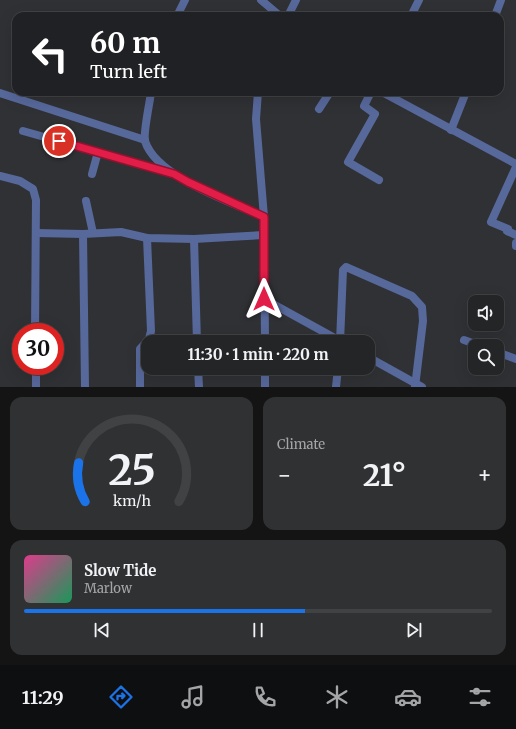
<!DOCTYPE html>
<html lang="en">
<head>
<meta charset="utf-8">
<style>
	:root { --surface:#242527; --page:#303133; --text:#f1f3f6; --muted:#a3a5a7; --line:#414244; --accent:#1a73e8 }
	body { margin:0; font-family:Merriweather,serif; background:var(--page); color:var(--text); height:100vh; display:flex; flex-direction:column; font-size:15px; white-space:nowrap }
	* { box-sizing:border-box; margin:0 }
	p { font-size:13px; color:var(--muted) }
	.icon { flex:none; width:22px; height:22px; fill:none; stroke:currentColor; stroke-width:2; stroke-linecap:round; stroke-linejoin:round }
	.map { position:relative; height:387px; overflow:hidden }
	.sheet { display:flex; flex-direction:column; gap:10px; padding:10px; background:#141415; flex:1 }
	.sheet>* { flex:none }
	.hud { position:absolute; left:12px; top:12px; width:492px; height:84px; border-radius:12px; box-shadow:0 4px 16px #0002,0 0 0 1px var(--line); background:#202124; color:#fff; overflow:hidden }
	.tools { position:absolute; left:468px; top:295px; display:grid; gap:8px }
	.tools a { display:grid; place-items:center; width:36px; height:36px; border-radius:8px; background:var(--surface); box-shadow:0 4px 16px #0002,0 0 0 1px var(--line); font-size:20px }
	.speed { position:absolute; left:12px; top:323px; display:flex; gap:8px; font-size:20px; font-weight:700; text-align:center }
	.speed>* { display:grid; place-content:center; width:52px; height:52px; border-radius:50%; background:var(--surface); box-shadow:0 4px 16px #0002,0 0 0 1px var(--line); line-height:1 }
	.speed .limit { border:6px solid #d22; background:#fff; color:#111 }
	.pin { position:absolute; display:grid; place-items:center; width:34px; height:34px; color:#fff; margin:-17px; border:2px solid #fff; border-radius:50%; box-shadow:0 1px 4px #0007 }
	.me { position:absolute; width:44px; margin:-22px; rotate:0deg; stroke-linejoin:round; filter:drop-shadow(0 0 3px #0008) }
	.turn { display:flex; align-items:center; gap:14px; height:84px; padding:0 12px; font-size:18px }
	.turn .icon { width:52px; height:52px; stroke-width:2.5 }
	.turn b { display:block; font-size:28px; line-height:34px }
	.big { font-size:30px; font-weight:700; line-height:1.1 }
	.sheet .widget { flex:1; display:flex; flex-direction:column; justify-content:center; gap:6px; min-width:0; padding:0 14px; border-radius:12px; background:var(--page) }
	.sheet .dial { align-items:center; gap:0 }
	.dial svg { height:104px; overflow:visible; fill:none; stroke:var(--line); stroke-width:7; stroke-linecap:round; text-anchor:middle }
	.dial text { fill:var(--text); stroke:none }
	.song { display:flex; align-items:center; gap:12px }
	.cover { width:48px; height:48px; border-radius:6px; background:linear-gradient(135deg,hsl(330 70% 55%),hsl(150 70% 35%)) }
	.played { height:4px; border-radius:2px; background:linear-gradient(90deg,var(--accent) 60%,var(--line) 60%) }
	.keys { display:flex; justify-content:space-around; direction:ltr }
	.heat { display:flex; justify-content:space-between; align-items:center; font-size:22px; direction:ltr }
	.sheet .tiles { flex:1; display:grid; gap:10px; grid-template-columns:1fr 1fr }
	.widget:last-child { grid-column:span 2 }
	.trip { position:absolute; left:141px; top:335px; width:234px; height:40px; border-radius:12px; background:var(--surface); box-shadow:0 4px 16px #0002,0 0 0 1px var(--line); font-weight:700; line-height:40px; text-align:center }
	.tabs { display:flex; height:64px; justify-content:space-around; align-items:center; background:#0e0f10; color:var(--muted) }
	.tabs .icon { width:28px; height:28px }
	.tabs .current { color:var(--accent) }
	.tabs b { font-size:18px; color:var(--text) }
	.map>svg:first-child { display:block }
</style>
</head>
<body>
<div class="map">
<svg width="516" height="387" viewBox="0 0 516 387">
	<rect width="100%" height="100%" fill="#303134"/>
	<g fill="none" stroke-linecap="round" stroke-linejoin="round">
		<!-- minor -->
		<g stroke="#57689b" stroke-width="8">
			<polyline points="261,0 280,16"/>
			<polyline points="177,16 185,0"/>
			<polyline points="288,16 296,0"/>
			<polyline points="411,16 419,0"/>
			<polyline points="495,16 501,0"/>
			<path d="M151 92C150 102 143 133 145 141 156 177 231 202 264 217"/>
			<polyline points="258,92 256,119 264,217 265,342"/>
			<polyline points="371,92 364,106 375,114 348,162 379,180"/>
			<polyline points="382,92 516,164"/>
			<polyline points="0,93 145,140"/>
			<polyline points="319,109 330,92"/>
			<polyline points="451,130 466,92"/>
			<polyline points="23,131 168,172"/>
			<polyline points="516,167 491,222 508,229 507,231 516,235"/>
			<polyline points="92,174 98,152"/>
			<polyline points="0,176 20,181 33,189 36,200 35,332"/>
			<polyline points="86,201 93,233"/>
			<polyline points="36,233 83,234 85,387"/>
			<polyline points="83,234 121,232 147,238 194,239 264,235"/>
			<polyline points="194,239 197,342"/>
			<polyline points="516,243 516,246"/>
			<polyline points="264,299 342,342"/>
			<polyline points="464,340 481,346"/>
			<polyline points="340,342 343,270 346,267 412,296 422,307 423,321 415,387"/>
			<polyline points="497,352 516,359"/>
			<polyline points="368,357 422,387"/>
			<polyline points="36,366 36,387"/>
			<polyline points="198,368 199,387"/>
			<polyline points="265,368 265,387"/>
			<polyline points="140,387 140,349 149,339 151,331 147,238"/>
			<polyline points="336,387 338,368"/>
		</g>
	</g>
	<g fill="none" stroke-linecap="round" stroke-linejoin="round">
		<defs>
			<polyline id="route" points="59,141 174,174 188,182 264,217 264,299"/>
		</defs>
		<!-- route casing -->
		<use href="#route" stroke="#92132f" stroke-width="10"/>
		<!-- route -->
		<use href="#route" stroke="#e11d48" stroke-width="7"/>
	</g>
</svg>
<div class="tools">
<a><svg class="icon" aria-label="sound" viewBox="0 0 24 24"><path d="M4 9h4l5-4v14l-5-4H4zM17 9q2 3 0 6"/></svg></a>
<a><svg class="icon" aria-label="search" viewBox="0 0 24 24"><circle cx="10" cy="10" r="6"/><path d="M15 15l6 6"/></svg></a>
</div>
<div class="speed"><div class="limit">30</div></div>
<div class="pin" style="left:59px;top:141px;background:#d93025"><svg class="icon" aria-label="arrive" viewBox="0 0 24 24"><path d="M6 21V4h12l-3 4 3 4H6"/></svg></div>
<svg class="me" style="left:264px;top:299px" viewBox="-20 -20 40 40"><path d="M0-17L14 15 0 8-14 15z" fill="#e11d48" stroke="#fff" stroke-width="4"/></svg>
<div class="trip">11:30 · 1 min · 220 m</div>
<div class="hud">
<div class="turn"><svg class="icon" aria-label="left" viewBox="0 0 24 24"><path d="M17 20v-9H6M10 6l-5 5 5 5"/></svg><div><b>60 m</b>Turn left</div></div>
</div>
</div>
<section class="sheet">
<div class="tiles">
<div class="widget dial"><svg viewBox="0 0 100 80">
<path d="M14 69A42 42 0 1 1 86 69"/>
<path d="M14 69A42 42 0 0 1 9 39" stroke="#1a73e8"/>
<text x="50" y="56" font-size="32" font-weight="700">25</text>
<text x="50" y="72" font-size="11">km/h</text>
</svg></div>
<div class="widget"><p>Climate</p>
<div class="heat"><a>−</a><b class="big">21°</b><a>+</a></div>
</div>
<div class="widget">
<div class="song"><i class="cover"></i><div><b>Slow Tide</b><p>Marlow</p></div></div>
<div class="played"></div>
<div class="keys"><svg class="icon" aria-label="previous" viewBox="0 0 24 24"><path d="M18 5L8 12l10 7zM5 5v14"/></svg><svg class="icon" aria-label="pause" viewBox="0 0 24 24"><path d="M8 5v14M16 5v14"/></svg><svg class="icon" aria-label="next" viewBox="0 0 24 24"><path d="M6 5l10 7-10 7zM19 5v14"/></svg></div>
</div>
</div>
</section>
<nav class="tabs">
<b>11:29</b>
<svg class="icon current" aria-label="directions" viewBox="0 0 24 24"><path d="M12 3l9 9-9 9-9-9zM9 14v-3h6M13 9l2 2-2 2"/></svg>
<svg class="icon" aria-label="music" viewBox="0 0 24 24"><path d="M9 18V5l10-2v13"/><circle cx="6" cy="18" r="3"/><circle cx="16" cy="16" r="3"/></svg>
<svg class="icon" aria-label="phone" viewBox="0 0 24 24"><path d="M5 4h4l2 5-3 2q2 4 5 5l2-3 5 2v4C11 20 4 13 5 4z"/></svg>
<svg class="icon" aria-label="climate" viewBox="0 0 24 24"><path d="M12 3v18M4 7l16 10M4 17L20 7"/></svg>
<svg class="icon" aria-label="car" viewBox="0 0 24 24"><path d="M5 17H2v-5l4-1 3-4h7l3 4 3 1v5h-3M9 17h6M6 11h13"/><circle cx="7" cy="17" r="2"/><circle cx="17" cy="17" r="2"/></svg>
<svg class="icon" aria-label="filters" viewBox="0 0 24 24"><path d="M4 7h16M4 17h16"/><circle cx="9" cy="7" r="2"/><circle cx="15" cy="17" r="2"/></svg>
</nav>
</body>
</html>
